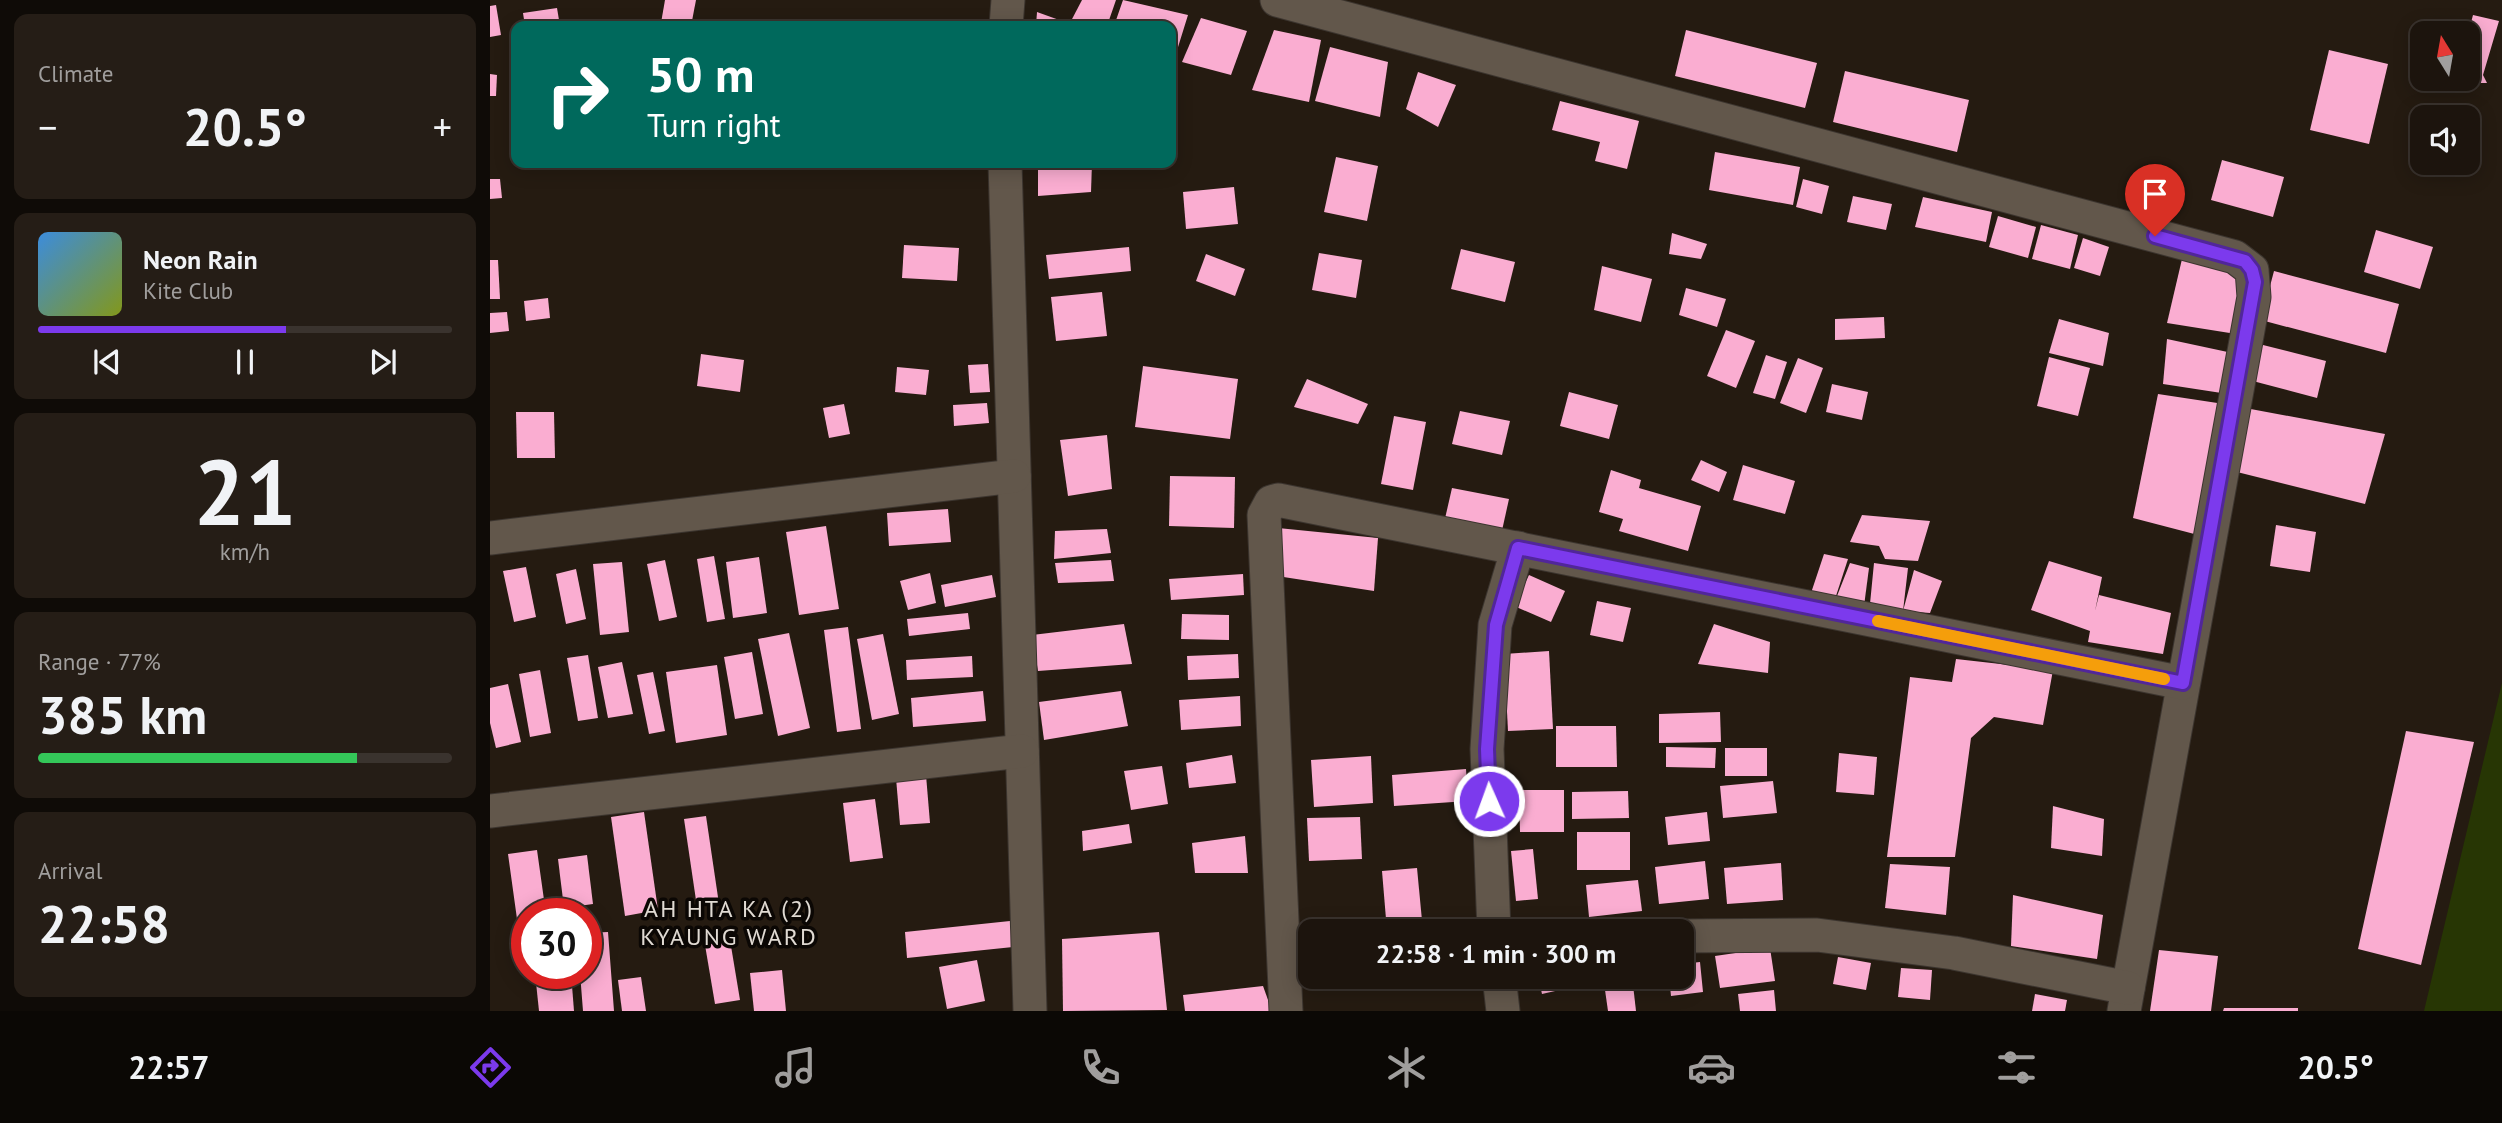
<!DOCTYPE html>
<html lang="en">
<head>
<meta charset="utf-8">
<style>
	:root { --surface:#1c140d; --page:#251d16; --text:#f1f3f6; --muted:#a09e9d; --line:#3a332e; --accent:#7c3aed }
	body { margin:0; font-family:"PT Sans",sans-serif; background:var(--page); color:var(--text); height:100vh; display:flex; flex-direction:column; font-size:26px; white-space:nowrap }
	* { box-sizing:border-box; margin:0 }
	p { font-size:23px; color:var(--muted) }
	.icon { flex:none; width:38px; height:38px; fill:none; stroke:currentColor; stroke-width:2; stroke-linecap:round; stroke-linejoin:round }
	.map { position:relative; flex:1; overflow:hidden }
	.drawer { display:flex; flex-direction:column; gap:14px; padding:14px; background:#0f0b07; width:490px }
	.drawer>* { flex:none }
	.top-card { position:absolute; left:21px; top:21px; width:665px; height:147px; border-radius:14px; box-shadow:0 4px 18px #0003,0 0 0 2px var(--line); background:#00695c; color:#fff; overflow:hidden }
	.needle { width:46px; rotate:349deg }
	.fabs { position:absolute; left:1920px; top:21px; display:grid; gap:14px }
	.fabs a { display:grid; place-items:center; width:70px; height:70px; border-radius:14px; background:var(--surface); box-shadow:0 4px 18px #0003,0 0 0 2px var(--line); font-size:35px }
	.speed { position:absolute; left:21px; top:898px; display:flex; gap:14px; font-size:35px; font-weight:700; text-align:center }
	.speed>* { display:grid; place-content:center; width:91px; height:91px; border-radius:50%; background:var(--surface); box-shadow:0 4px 18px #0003,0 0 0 2px var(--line); line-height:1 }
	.speed .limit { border:10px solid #d22; background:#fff; color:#111 }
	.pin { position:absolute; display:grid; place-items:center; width:60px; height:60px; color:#fff; margin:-72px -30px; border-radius:50% 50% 50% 0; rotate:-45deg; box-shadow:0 0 7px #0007 }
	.pin .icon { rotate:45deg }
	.me { position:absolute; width:77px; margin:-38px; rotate:358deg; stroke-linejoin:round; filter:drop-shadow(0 0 5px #0008) }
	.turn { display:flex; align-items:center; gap:24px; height:147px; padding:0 21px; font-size:32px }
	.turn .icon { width:91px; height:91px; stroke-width:2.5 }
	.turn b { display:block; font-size:49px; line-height:60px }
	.big { font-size:52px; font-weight:700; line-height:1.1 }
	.drawer .tile { flex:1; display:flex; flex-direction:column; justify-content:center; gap:10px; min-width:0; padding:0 24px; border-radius:14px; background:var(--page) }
	.drawer .dial { align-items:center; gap:0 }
	.dial b { font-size:91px; line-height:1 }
	.song { display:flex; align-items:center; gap:21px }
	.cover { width:84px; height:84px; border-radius:10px; background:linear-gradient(135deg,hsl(210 70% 55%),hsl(70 70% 35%)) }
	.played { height:7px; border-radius:4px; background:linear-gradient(90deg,var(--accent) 60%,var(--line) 60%) }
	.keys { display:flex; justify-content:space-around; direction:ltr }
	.heat { display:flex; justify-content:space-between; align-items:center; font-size:38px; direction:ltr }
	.charge { height:10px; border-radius:5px; background:linear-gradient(90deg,#34c759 77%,var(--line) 0) }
	.trip { position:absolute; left:808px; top:919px; width:396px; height:70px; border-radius:14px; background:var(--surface); box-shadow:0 4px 18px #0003,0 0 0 2px var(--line); font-weight:700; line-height:70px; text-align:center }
	.tabs { display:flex; height:112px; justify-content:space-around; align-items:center; background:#0b0805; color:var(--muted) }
	.tabs .icon { width:49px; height:49px }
	.tabs .on { color:var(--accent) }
	.tabs b { font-size:32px; color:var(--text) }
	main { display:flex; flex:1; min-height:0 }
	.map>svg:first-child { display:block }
</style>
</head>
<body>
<main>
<section class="drawer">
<div class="tile"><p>Climate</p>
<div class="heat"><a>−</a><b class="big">20.5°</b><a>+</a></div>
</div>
<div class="tile">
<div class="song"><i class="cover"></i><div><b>Neon Rain</b><p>Kite Club</p></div></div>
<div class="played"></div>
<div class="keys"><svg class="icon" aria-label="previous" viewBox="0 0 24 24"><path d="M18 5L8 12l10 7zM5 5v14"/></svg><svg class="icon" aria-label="pause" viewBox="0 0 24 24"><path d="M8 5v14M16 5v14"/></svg><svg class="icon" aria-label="next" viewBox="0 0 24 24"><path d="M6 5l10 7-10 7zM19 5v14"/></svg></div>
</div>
<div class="tile dial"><b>21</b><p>km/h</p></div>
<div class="tile"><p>Range · 77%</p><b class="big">385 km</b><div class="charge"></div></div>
<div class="tile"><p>Arrival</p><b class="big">22:58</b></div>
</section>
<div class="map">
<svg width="2012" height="1011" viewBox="0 0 2012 1011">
	<rect width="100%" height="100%" fill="#251b11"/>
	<!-- green -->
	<polygon fill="#273604" points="2012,683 2012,1011 1934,1011"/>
	<!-- building -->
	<g fill="#faadd1">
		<polygon points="175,0 206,0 201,26 171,23"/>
		<polygon points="592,0 626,0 617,26 581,21"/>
		<polygon points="633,0 698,15 684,60 681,60 681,26 624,26"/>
		<polygon points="6,5 11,35 0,37 0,6"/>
		<polygon points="67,8 70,26 35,26 33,13"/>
		<polygon points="547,12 572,21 571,26 546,26"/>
		<polygon points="1983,15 2009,21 1993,75 1997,83 1977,83 1972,79 1978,79 1978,34"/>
		<polygon points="711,18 757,31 741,75 692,62"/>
		<polygon points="784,30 831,40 819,102 762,90"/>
		<polygon points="1196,30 1327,63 1315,108 1185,76"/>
		<polygon points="840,47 898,62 890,117 825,101"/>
		<polygon points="1839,50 1898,64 1879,144 1820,130"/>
		<polygon points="1355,71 1479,100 1467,152 1343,122"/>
		<polygon points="928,72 966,85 948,127 916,109"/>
		<polygon points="0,74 7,75 6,96 0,96"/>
		<polygon points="1070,101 1149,121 1137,169 1105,161 1110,142 1062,130"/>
		<polygon points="1225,152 1310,167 1303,205 1219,190"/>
		<polygon points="846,157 888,166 877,221 834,212"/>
		<polygon points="1732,160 1794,177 1783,217 1721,200"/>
		<polygon points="548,163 602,163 601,192 548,196"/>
		<polygon points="0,179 10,179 12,198 0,199"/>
		<polygon points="1313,179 1339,186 1332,214 1306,207"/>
		<polygon points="744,187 748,224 696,229 693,192"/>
		<polygon points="1363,196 1402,204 1396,230 1357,222"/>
		<polygon points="1433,197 1502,212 1496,242 1425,227"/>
		<polygon points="1508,216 1546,227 1538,258 1499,247"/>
		<polygon points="1551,225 1588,235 1580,269 1542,259"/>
		<polygon points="1886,230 1943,247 1930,289 1874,272"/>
		<polygon points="1182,233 1217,244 1211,259 1179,254"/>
		<polygon points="1593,238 1619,247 1610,276 1584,268"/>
		<polygon points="414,245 469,248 467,281 412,278"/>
		<polygon points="639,247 641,271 559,279 556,255"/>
		<polygon points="971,249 1025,262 1015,302 961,289"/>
		<polygon points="829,253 872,260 866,298 822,290"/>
		<polygon points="716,254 755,269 745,296 706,281"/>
		<polygon points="1692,259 1758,272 1746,334 1677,323"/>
		<polygon points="0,260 8,260 10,299 0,299"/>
		<polygon points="1112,266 1162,279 1151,322 1104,310"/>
		<polygon points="1784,271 1909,304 1896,353 1771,320"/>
		<polygon points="1196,288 1236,299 1227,327 1189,315"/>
		<polygon points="612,292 617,336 566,341 561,297"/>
		<polygon points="58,298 60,318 36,321 34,301"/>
		<polygon points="17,312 19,331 0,333 0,313"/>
		<polygon points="1394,317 1395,338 1345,340 1345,319"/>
		<polygon points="1569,319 1619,333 1613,366 1559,353"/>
		<polygon points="1236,330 1265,341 1246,388 1217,376"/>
		<polygon points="1677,339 1747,354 1738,394 1673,384"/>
		<polygon points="1769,344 1836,361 1827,398 1759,380"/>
		<polygon points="211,354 254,360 250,392 207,386"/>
		<polygon points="1276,355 1297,362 1285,399 1263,393"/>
		<polygon points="1559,357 1600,368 1588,416 1547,406"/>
		<polygon points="1308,358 1333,368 1316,413 1290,403"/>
		<polygon points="498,364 500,392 480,393 478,365"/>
		<polygon points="653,366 748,379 740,439 645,427"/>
		<polygon points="407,367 439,370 436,395 405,392"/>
		<polygon points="817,379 878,404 868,424 804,407"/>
		<polygon points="1342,384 1378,392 1372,420 1336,412"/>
		<polygon points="1079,392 1128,405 1119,439 1070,426"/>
		<polygon points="1668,394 1734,404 1712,536 1643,518"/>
		<polygon points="497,403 499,423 464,426 463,405"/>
		<polygon points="354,404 360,434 339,438 333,408"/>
		<polygon points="1750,407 1895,434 1875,504 1739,470"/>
		<polygon points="970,411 1020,421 1012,455 962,444"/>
		<polygon points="26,412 64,412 65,458 27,458"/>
		<polygon points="904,416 936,422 923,490 891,484"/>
		<polygon points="617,435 622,489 578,496 570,440"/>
		<polygon points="1211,460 1237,472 1229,492 1201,480"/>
		<polygon points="1253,465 1305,481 1295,514 1243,500"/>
		<polygon points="1121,470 1151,480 1149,488 1211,506 1198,551 1129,531 1133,519 1109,512"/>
		<polygon points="680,476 745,477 744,528 679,526"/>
		<polygon points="962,488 1019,499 1011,535 954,523"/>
		<polygon points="458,509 461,542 399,546 397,513"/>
		<polygon points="1372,515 1440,521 1428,561 1395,559 1389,546 1360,542"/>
		<polygon points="1786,525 1826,532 1820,572 1780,566"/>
		<polygon points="336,526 349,609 309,615 296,532"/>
		<polygon points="788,528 888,538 884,591 787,576"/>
		<polygon points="617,529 621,553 564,559 565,531"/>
		<polygon points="1334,554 1358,559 1345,599 1321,593"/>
		<polygon points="224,556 235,619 217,622 207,559"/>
		<polygon points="269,557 277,613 243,618 236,562"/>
		<polygon points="175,560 187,617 169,621 157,564"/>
		<polygon points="621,560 624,581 568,583 565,563"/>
		<polygon points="1559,561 1612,577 1605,611 1609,595 1681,613 1673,654 1598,642 1600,631 1541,610"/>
		<polygon points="132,562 139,632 110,635 103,564"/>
		<polygon points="1360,563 1379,568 1374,606 1347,596"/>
		<polygon points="1384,563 1418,568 1413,611 1424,570 1452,581 1440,613 1413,611 1379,614"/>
		<polygon points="36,567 46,617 24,622 13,571"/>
		<polygon points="86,569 96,619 76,624 66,574"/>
		<polygon points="440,573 446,603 418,610 410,581"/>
		<polygon points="753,574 754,595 681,600 679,579"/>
		<polygon points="502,575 506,597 455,607 451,585"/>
		<polygon points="1039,575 1075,591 1061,622 1024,606"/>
		<polygon points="1107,601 1141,608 1133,642 1100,635"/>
		<polygon points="478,613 480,629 419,636 417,619"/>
		<polygon points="692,614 739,615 739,640 691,639"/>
		<polygon points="634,624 642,664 548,671 542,635"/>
		<polygon points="1224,624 1280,642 1278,673 1208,664"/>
		<polygon points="358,627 371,729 347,732 334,630"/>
		<polygon points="299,633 320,728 288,736 268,639"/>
		<polygon points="393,634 409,714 382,720 367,639"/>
		<polygon points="1059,651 1063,729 1018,731 1014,654"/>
		<polygon points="262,652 273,714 245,719 234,657"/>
		<polygon points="748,654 749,678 698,680 697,656"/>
		<polygon points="98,655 108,718 88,721 77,658"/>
		<polygon points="482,656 483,677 417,680 416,660"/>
		<polygon points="1466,659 1563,670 1553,725 1504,717 1481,738 1465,857 1397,857 1420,677 1462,682"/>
		<polygon points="132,662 143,714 118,718 108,667"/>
		<polygon points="227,665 237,735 186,743 176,672"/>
		<polygon points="50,670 61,733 40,737 29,674"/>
		<polygon points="163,672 175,731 159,734 147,675"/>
		<polygon points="18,684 31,742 6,748 0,723 0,688"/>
		<polygon points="493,691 496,721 423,727 421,698"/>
		<polygon points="631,691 638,726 554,740 549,702"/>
		<polygon points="750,696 751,726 691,730 689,700"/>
		<polygon points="1230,712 1231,742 1169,743 1169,714"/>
		<polygon points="1066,726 1126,726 1127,767 1066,767"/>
		<polygon points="1916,731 1984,742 1931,965 1868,949"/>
		<polygon points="1176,747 1226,748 1225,768 1176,767"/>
		<rect x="1235" y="748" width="42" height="28"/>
		<polygon points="1349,753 1387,757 1384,795 1346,792"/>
		<polygon points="742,755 746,783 699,788 696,763"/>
		<polygon points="881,756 883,803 824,807 821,760"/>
		<polygon points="672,766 678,804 641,810 634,771"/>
		<polygon points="976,769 978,801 904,806 902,775"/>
		<polygon points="436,775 440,823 410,825 406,778"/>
		<polygon points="1283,781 1287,813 1233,818 1230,786"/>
		<polygon points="1029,790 1074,790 1074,832 1030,832"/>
		<polygon points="1138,791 1139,818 1082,819 1082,792"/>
		<polygon points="385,799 393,858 360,862 353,803"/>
		<polygon points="1563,806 1614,819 1612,856 1561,848"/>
		<polygon points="154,812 168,910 135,916 121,817"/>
		<polygon points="1217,812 1220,841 1178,845 1175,817"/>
		<polygon points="216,816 229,904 207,907 194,819"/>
		<polygon points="870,817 872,859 819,861 817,818"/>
		<polygon points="639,824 642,843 593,851 592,831"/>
		<rect x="1087" y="832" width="53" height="38"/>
		<polygon points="755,836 758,873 705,873 702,843"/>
		<polygon points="1043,849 1048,899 1026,901 1021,851"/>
		<polygon points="47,850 56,914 37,914 37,917 27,919 18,854"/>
		<polygon points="97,855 103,904 74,908 68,859"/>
		<polygon points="1215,861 1219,899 1169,904 1165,867"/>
		<polygon points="1291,863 1293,900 1237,904 1234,868"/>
		<polygon points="1400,864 1460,867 1456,915 1395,908"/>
		<polygon points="927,868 933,931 897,931 892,871"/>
		<polygon points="1148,880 1152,911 1099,917 1096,885"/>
		<polygon points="1523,895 1613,915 1607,959 1521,946"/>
		<polygon points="520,921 523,947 417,958 415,932"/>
		<polygon points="118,932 124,1011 93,1011 90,973 96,973 96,933"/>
		<polygon points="669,932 677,1010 573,1011 572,939"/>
		<polygon points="240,940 250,1000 225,1004 215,945"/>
		<polygon points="1280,948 1285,981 1230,988 1225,956"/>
		<polygon points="1669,950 1728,956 1721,1011 1660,1011"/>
		<polygon points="1348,957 1381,963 1376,990 1343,984"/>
		<polygon points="487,960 495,1001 457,1009 449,967"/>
		<polygon points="1210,962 1213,992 1181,996 1179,976 1192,976 1192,964"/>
		<polygon points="1411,968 1442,970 1440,1000 1408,997"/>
		<polygon points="292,970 296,1011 264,1011 260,973"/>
		<polygon points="45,973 81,973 84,1011 49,1011"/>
		<polygon points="1048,976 1084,976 1087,986 1052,994"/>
		<polygon points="1113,976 1142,976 1146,1011 1118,1011"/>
		<polygon points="151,977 156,1011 132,1011 128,980"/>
		<polygon points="773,986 782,1011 695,1011 693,995"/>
		<polygon points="1284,990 1286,1011 1250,1011 1248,994"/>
		<polygon points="1545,994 1577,1000 1575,1011 1542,1011"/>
		<polygon points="1734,1008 1808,1008 1808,1011 1733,1011"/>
	</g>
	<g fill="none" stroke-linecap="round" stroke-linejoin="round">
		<defs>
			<g id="street">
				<polyline points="787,0 1745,257 1762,270 1764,297 1634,1011"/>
				<polyline points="516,26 518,0"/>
				<polyline points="515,163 540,1011"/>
				<polyline points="0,538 524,476"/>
				<polyline points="0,811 532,751"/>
				<polyline points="1004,931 997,749 1005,625 1028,548"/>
				<polyline points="1192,936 1327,935 1464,953 1638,988"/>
				<polyline points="1009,976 1013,1011"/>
				<polyline points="796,1011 774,515 781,502 788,500 1693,683"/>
			</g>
		</defs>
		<!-- street casing -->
		<use href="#street" stroke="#3c352f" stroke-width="35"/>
		<!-- street -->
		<use href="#street" stroke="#62574b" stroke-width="33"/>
	</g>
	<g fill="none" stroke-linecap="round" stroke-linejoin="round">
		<defs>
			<polyline id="route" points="999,801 997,749 1006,625 1028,548 1693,683 1765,282 1762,270 1755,261 1665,236"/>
		</defs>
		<!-- route casing -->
		<use href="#route" stroke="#51269a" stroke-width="18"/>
		<!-- route -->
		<use href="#route" stroke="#7c3aed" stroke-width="12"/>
		<!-- slow -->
		<polyline stroke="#f59e0b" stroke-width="12" points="1388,621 1674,679"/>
	</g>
	<g text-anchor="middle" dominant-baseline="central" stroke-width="7" stroke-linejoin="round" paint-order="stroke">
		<!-- quarter labels -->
		<g font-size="24" letter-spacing="2" fill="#e0dad3" stroke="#0b0704">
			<text x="239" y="908">AH HTA KA (2)<tspan x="239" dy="28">KYAUNG WARD</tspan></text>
		</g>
	</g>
</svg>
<div class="fabs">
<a><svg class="needle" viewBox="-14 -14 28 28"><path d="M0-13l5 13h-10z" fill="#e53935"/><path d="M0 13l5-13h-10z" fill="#a09e9d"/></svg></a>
<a><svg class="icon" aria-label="sound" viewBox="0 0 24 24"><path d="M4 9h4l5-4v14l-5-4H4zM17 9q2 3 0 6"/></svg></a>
</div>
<div class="speed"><div class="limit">30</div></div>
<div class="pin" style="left:1665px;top:236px;background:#d93025"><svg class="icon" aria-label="arrive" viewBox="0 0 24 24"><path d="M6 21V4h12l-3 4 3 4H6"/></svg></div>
<svg class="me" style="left:999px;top:801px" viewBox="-20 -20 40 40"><circle r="17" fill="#7c3aed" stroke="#fff" stroke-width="3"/><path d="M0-11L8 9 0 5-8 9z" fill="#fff"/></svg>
<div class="trip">22:58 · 1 min · 300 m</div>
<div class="top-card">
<div class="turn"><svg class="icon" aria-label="right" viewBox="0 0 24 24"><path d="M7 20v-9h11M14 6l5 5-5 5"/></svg><div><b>50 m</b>Turn right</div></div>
</div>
</div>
</main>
<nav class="tabs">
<b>22:57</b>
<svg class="icon on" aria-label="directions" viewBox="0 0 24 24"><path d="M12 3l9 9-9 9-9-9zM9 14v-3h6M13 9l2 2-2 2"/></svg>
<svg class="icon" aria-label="music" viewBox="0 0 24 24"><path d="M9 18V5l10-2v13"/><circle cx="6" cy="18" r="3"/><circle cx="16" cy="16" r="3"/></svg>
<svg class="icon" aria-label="phone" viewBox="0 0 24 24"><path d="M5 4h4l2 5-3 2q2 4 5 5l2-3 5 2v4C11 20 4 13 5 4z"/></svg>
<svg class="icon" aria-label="climate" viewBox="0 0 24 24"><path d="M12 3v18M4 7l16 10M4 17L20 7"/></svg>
<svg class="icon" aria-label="car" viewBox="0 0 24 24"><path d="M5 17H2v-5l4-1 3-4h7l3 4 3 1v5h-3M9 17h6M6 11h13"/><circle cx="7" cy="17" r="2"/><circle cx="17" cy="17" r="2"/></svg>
<svg class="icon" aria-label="filters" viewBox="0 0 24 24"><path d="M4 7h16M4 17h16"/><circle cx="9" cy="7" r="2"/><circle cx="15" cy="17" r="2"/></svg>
<b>20.5°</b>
</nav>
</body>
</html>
